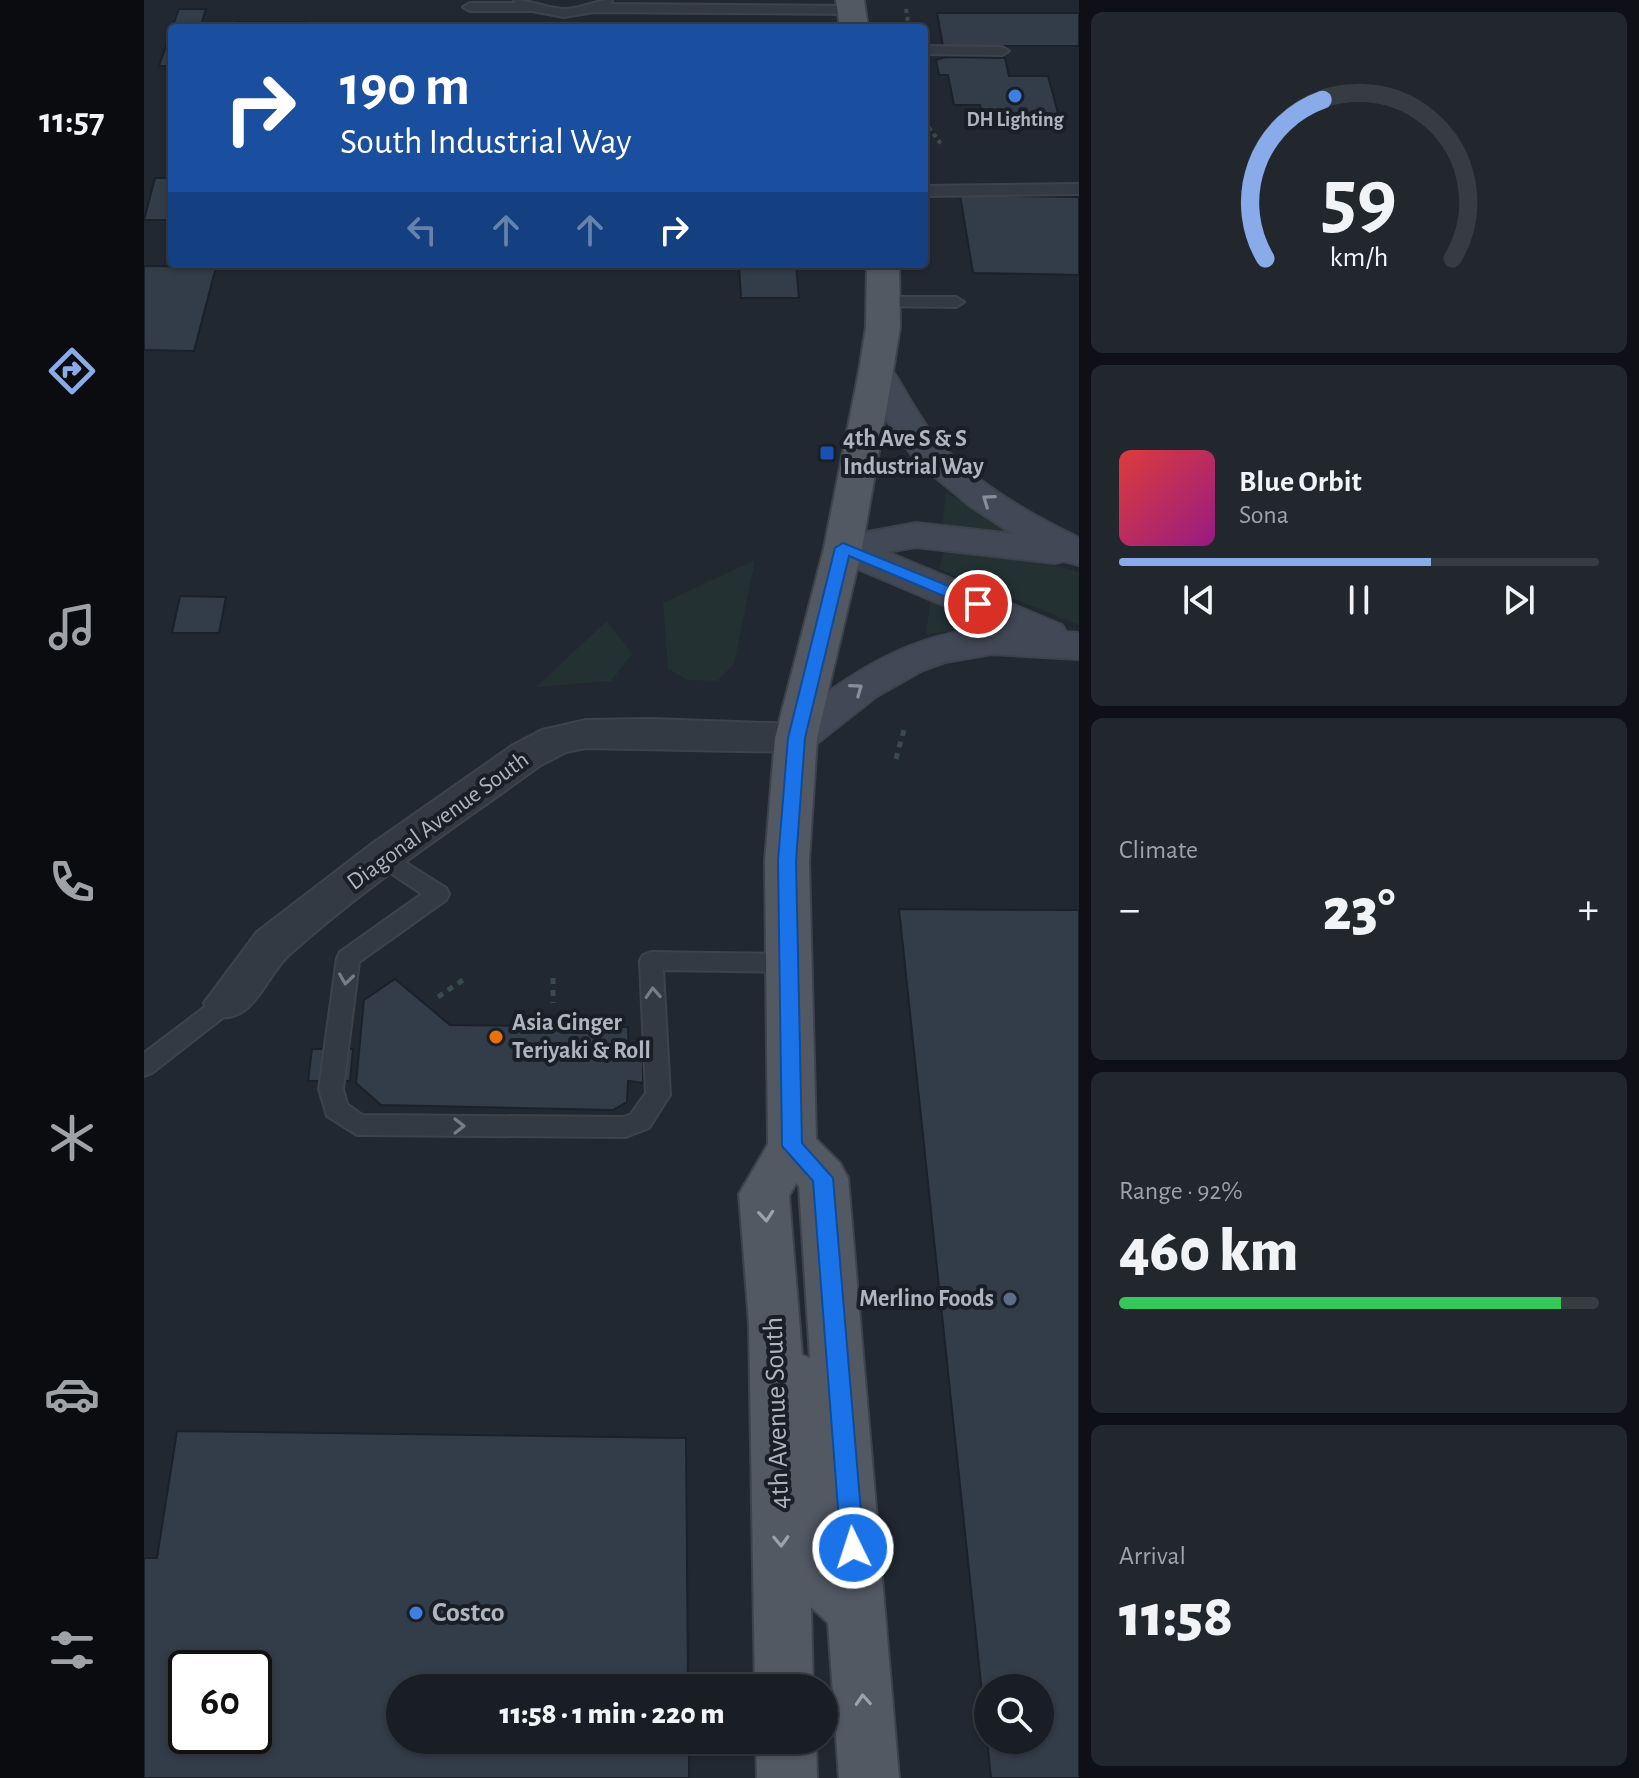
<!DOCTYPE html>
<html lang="en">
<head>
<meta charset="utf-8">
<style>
	:root { --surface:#191e26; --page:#22272e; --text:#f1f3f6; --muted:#9fa2a7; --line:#373c43; --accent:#8aabea }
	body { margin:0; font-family:"Alegreya Sans",sans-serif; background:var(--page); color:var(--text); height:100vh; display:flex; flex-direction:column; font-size:30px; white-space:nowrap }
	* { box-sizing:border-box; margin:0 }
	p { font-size:26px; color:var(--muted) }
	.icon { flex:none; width:44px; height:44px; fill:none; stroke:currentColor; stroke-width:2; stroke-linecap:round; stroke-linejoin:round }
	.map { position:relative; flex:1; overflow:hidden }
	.panel { display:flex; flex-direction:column; gap:12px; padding:12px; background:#0e1015; width:560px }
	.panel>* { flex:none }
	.top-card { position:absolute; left:24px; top:24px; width:760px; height:244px; border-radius:8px; box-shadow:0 2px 6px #0004,0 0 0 2px var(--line); background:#1a4fa0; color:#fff; overflow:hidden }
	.controls { position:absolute; left:830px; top:1674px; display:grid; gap:16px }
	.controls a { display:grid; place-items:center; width:80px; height:80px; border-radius:50%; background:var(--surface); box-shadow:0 2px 6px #0004,0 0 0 2px var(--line); font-size:40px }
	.speed { position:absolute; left:24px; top:1650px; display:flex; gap:16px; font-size:40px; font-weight:700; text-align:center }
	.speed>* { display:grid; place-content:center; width:104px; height:104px; border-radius:50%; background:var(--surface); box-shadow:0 2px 6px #0004,0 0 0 2px var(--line); line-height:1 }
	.speed .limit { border:4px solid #111; border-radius:12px; background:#fff; color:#111 }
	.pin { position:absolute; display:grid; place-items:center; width:68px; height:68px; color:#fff; margin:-34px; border:4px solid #fff; border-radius:50%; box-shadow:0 2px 8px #0007 }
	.me { position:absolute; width:88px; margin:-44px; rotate:356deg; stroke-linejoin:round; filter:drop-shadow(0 0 6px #0008) }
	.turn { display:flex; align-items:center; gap:28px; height:168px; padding:0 40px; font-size:36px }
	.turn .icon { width:104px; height:104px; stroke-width:2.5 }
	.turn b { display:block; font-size:56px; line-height:68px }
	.lanes { display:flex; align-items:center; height:76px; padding:0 40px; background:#0003; justify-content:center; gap:40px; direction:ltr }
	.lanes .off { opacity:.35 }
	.big { font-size:60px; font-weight:800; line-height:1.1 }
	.panel .widget { flex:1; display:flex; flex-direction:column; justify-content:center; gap:12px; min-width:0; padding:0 28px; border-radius:12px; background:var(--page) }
	.panel .dial { align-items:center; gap:0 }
	.dial svg { height:208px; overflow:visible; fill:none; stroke:var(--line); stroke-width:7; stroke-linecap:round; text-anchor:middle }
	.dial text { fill:var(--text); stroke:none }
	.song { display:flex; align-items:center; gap:24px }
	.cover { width:96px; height:96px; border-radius:12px; background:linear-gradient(135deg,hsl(0 70% 55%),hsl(310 70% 35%)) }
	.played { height:8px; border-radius:4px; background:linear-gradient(90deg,var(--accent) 65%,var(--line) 65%) }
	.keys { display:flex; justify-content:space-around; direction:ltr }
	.heat { display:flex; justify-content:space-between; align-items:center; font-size:44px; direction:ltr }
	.charge { height:12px; border-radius:6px; background:linear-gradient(90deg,#34c759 92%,var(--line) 0) }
	.trip { position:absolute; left:242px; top:1674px; width:452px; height:80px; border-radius:40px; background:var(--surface); box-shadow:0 2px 6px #0004,0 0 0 2px var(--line); font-weight:800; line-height:80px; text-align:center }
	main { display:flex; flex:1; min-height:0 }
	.tab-bar { display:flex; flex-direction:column; width:144px; justify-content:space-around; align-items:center; background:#0a0c0f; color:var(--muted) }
	.tab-bar .icon { width:56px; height:56px }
	.tab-bar .on { color:var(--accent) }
	.tab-bar b { font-size:36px; color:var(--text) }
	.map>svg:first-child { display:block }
</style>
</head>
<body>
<main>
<nav class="tab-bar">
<b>11:57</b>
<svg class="icon on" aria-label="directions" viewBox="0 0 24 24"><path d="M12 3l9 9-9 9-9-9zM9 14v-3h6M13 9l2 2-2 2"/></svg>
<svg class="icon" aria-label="music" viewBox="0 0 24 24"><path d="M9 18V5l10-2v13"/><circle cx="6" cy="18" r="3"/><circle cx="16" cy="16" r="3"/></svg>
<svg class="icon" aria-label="phone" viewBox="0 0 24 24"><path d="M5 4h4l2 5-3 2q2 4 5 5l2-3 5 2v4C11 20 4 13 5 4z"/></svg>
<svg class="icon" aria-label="climate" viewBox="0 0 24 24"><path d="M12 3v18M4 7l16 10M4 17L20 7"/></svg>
<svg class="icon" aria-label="car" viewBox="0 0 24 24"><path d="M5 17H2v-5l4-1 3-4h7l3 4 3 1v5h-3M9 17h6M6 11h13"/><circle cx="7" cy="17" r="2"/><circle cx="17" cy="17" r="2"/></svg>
<svg class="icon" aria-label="filters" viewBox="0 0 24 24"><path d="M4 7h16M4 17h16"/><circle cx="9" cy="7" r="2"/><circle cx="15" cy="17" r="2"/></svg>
</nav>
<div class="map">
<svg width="935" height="1778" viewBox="0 0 935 1778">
	<rect width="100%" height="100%" fill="#212832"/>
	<!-- green -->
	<g fill="#233133">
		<polygon points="802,492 878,535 798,527"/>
		<polygon points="800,551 880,557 935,572 935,625 795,569"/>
		<polygon points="611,560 590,664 573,681 544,680 524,669 519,603"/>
		<polygon points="787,595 860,626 782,634"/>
		<polygon points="463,621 488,654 467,681 392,687"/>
	</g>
	<!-- building -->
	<g fill="#333c49" stroke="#1b212a" stroke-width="2" fill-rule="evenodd">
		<polygon points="35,9 62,9 56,28 28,28"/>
		<polygon points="793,13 935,13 935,46 799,46"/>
		<polygon points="92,22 161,22 160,28 90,28"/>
		<polygon points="28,29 28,66 15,66"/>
		<polygon points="802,57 861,58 865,76 904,76 915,117 839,116 836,105 810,105 804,75 795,75 792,60"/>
		<polygon points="11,178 28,178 28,220 0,220"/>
		<polygon points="816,195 935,197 935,275 829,273"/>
		<polygon points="595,264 652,264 655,298 597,298"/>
		<polygon points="0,266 72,267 50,351 0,350"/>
		<polygon points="36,596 82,597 75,633 28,633"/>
		<path d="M755 909 935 910V1778H847ZM844 1688H896V1740H844Z"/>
		<polygon points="251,979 306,1025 484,1027 485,1061 499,1060 499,1083 484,1081 483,1102 469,1110 237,1105 212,1083 220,1000"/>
		<polygon points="168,1049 209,1049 206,1081 164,1081"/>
		<path d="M33 1431 542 1438 544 1688H256V1740H545V1778H0V1558H13ZM42 1668H110V1736H42Z"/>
	</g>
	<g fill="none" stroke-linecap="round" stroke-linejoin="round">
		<defs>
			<g id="lane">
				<path d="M370 0C389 0 404 9 422 9 439 8 452 0 468 0L467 4 707 6 714 10 707 14 450 12 420 17 388 11H326L319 7 326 3H372Z"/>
				<polygon points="780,46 858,47 865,51 858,55 780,54"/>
				<polygon points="935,184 935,194 780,196 780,186"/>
				<polygon points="739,297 812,297 820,302 812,307 733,306 731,302"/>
				<polygon points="240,849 302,888 305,894 302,900 215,962 199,1089 203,1104 218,1115 480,1117 487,1114 502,1093 496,961 499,955 507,952 646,954 654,957 657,963 654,969 646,972 519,970 526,1095 505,1128 482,1137 213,1135 183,1116 175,1089 193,958 196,952 278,894 232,863 229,857 232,851"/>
				<polygon points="82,994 90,997 94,1003 90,1009 8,1073 0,1076 0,1053 74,997"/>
			</g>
			<path id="street" d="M507 719 652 724 666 728 672 738 666 748 652 752 442 748 422 752 397 765C313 826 224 884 146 954 119 978 109 1029 66 1015L60 1003 113 932 225 846 369 745 398 730 442 720Z"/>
			<path id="secondary" d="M732 361 744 364C760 387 772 414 790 436 827 481 883 513 935 538V565L920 561 911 563 772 547 743 552 918 625 922 632 935 633V659L848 654 801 662 779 670 733 696 667 748 652 753 637 748 631 738 637 728C701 676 768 630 853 628L686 557 680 548 686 539 772 523 869 534 825 505 773 462 746 425 715 371 720 364Z"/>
			<g id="primary">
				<polygon points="692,0 720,0 724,28 696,28"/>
				<path d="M723 264H755L756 327 749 371 718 548 673 738 665 861 672 1139 696 1163 704 1178 755 1778H695L684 1623 667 1607 669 1688H611L605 1323 595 1194 624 1144 621 861 631 738 680 548 715 371 722 327ZM652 1183 655 1186 666 1358 658 1355 645 1196Z"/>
				<polygon points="612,1740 672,1740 673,1778 613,1778"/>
			</g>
		</defs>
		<!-- lane casing -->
		<use href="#lane" stroke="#3d434d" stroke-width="4"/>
		<!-- street casing -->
		<use href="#street" stroke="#3d434d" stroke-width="4"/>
		<!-- secondary casing -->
		<use href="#secondary" stroke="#3d434d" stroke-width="4"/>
		<!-- primary casing -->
		<use href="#primary" stroke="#3d434d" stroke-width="4"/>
		<!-- path-far1 -->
		<g stroke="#3b4a4c" stroke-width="4" stroke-dasharray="4 4" stroke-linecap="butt">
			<polyline points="762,9 765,28"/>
			<polyline points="780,121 797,144"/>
		</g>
		<!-- path -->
		<g stroke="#3b4a4c" stroke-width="5" stroke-dasharray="6 6" stroke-linecap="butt">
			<polyline points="752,759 761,726"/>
			<polyline points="409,978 409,1003"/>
			<polyline points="294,997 319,980"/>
		</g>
		<!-- lane -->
		<use href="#lane" fill="#343a43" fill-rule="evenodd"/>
		<!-- street -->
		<use href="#street" fill="#343a43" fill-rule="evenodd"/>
		<!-- secondary -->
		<use href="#secondary" fill="#424956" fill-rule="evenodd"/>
		<!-- primary -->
		<use href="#primary" fill="#525963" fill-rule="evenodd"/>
	</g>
	<!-- one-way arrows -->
	<defs><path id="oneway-chevron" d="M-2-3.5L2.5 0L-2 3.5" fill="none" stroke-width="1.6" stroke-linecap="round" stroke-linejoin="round" transform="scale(2)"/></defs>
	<g stroke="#888f9b">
		<use href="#oneway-chevron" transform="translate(844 500) rotate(-145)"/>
		<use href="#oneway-chevron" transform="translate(713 689) rotate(-36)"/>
	</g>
	<g stroke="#777d88">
		<use href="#oneway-chevron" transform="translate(202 979) rotate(98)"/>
		<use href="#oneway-chevron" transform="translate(509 993) rotate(-93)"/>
		<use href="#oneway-chevron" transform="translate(315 1126)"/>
	</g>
	<g stroke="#9ca2ad">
		<use href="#oneway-chevron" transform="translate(622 1216) rotate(85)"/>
		<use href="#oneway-chevron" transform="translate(637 1541) rotate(88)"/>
		<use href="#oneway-chevron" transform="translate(719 1700) rotate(-94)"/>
	</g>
	<!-- route -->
	<polygon fill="#1a73e8" stroke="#114b97" stroke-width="2" points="699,543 839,600 842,604 839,608 828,608 705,556 661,738 652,861 658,1143 689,1178 720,1548 717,1556 709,1559 700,1556 697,1548 669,1181 638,1146 634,861 644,738 691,548"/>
	<!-- markers -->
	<g fill="#3f7fe0" stroke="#1a1f27" stroke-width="3">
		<circle cx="871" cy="96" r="8"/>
		<circle cx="272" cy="1613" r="8"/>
	</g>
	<rect fill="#1a4fb4" stroke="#1a1f27" stroke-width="3" x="675" y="445" width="16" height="16" rx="4"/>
	<circle fill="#e8710a" stroke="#1a1f27" stroke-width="3" cx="352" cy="1037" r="8"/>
	<circle fill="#5c6f8a" stroke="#1a1f27" stroke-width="3" cx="866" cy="1299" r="8"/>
	<g text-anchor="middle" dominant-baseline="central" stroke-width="8" stroke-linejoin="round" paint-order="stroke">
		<!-- far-poi labels -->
		<g font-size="20" font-weight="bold" fill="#aeb4c0" stroke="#1a1f27">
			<text x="871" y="120">DH Lighting</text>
		</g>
		<!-- poi labels -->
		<g font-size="24" font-weight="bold" fill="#aeb4c0" stroke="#1a1f27" text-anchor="start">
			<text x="699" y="439">4th Ave S &amp; S<tspan x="699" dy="28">Industrial Way</tspan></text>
			<text x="368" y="1023">Asia Ginger<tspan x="368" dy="28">Teriyaki &amp; Roll</tspan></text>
			<text x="850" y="1299" text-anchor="end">Merlino Foods</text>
		</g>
		<!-- street labels -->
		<g font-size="24" fill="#aeb4c0" stroke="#1a1f27">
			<text transform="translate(294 821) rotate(-36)">Diagonal Avenue South</text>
		</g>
		<!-- near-street labels -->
		<g font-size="28" fill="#aeb4c0" stroke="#1a1f27">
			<text transform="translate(633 1413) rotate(-92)">4th Avenue South</text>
		</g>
		<!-- near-poi labels -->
		<g font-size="28" font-weight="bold" fill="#aeb4c0" stroke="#1a1f27" text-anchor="start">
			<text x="288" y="1613">Costco</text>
		</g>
	</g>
</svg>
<div class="controls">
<a><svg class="icon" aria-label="search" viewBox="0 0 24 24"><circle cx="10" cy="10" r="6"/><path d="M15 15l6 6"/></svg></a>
</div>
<div class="speed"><div class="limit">60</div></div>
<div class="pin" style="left:834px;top:604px;background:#d93025"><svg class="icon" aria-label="arrive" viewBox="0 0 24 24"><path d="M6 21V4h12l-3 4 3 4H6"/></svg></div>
<svg class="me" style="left:709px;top:1548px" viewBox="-20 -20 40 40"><circle r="17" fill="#1a73e8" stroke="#fff" stroke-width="3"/><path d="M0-11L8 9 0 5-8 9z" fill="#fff"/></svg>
<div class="trip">11:58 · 1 min · 220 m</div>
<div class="top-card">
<div class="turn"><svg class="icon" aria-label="right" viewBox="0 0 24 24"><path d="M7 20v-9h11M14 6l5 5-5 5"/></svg><div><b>190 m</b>South Industrial Way</div></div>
<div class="lanes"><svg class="icon off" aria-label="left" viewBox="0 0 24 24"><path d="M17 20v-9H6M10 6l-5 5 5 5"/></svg><svg class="icon off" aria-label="ahead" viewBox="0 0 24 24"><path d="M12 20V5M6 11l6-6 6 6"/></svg><svg class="icon off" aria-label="ahead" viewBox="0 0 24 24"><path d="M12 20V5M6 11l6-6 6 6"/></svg><svg class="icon" aria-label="right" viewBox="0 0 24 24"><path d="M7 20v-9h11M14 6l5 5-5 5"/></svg></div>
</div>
</div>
<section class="panel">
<div class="widget dial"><svg viewBox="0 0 100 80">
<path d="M14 69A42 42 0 1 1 86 69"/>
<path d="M14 69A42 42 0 0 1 36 8" stroke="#8aabea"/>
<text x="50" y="56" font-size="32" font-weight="700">59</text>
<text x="50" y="72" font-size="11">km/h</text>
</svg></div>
<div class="widget">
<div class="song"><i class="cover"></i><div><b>Blue Orbit</b><p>Sona</p></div></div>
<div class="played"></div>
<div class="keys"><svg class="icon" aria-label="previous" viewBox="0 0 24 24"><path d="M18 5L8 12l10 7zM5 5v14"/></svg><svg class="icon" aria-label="pause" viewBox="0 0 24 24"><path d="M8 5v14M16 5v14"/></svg><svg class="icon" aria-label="next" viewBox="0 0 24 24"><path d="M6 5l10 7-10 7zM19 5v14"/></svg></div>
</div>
<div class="widget"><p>Climate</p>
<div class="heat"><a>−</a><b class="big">23°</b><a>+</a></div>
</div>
<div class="widget"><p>Range · 92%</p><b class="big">460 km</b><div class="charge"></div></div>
<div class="widget"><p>Arrival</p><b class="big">11:58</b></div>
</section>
</main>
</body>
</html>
